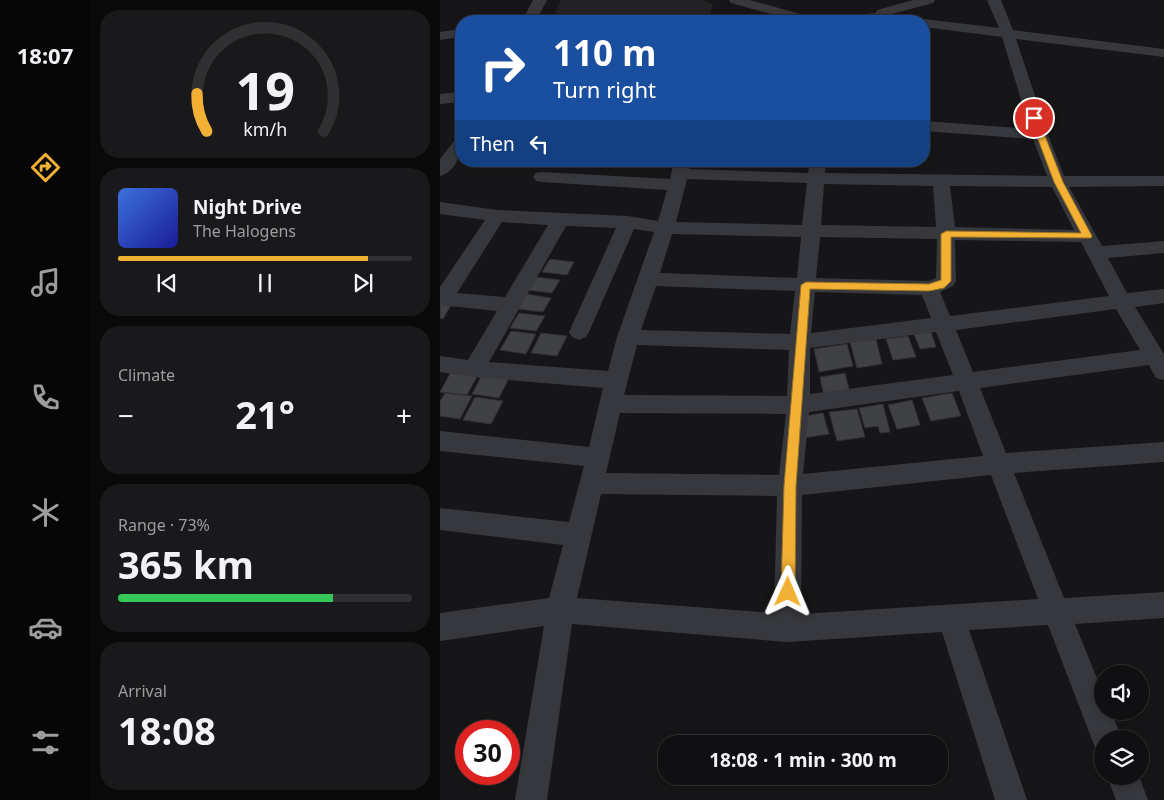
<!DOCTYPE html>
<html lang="en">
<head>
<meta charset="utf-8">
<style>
	:root { --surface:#101012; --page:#19191b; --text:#f1f3f6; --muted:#9c9d9f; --line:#303032; --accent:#f2b134 }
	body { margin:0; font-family:"Noto Sans",sans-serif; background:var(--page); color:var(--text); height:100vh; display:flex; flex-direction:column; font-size:19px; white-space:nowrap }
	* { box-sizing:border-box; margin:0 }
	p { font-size:16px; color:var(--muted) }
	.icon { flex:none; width:28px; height:28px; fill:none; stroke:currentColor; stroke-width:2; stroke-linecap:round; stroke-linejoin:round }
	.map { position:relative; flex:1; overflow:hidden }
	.drawer { display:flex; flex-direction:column; gap:10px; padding:10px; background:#09090a; width:350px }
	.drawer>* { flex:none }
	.banner { position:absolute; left:15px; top:15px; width:475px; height:152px; border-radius:20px; box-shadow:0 2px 8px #0003,0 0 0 1px var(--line); background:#1a4fa0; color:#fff; overflow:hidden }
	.buttons { position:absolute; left:654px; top:665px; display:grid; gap:10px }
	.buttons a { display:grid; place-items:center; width:55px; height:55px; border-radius:50%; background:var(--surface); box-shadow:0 2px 8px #0003,0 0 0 1px var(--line); font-size:25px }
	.speed { position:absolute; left:15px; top:720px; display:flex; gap:10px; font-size:25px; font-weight:700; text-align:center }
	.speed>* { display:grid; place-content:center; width:65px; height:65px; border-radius:50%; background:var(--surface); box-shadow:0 2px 8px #0003,0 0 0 1px var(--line); line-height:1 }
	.speed .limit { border:8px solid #d22; background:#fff; color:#111 }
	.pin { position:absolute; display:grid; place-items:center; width:42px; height:42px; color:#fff; margin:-21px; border:2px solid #fff; border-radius:50%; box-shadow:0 1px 5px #0007 }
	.me { position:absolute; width:55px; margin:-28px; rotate:1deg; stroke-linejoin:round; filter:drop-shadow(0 0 4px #0008) }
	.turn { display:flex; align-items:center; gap:18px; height:105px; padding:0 15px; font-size:22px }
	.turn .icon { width:65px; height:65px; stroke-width:2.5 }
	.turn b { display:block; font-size:35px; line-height:42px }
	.then { display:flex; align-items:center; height:48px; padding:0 15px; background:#0003; gap:10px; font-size:19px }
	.big { font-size:38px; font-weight:700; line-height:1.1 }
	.drawer .card { flex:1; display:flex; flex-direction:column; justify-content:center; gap:8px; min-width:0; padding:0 18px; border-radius:20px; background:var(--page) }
	.drawer .dial { align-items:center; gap:0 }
	.dial svg { height:130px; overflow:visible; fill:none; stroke:var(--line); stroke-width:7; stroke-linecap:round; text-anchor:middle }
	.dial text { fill:var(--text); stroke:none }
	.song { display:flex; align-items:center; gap:15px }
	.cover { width:60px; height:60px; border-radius:8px; background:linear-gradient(135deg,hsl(220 70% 55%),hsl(240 70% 35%)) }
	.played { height:5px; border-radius:2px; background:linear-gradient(90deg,var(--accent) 85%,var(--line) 85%) }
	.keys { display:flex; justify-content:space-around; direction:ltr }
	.heat { display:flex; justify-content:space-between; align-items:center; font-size:28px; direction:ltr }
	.charge { height:8px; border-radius:4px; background:linear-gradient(90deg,#34c759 73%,var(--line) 0) }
	.trip { position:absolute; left:218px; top:735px; width:290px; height:50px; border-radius:20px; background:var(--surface); box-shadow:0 2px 8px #0003,0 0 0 1px var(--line); font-weight:700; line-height:50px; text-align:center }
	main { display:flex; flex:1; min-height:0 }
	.dock { display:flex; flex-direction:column; width:90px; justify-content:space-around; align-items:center; background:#060607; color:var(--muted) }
	.dock .icon { width:35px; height:35px }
	.dock .selected { color:var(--accent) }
	.dock b { font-size:22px; color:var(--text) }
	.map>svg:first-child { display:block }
</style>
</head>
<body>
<main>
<nav class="dock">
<b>18:07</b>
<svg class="icon selected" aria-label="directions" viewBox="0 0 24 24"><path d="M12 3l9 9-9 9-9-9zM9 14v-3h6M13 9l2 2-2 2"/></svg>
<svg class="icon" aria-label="music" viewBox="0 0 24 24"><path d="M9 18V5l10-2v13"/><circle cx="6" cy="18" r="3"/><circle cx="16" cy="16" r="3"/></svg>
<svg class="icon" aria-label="phone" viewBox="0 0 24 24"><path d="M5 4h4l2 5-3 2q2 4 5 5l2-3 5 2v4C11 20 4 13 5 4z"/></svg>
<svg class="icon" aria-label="climate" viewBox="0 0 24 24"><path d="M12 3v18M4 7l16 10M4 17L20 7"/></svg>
<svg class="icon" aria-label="car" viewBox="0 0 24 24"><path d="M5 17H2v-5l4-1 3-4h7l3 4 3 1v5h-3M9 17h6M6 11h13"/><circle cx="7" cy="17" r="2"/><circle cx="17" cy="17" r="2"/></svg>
<svg class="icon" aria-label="filters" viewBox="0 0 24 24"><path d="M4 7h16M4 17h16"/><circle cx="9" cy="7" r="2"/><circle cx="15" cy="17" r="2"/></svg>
</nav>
<section class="drawer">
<div class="card dial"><svg viewBox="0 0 100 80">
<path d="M14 69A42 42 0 1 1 86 69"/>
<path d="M14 69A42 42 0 0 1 8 46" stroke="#f2b134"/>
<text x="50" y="56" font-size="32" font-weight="700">19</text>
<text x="50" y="72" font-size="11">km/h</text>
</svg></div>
<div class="card">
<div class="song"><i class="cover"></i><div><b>Night Drive</b><p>The Halogens</p></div></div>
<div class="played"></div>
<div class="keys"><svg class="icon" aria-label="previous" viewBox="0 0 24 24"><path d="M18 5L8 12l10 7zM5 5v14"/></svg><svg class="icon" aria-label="pause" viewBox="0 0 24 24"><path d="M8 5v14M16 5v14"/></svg><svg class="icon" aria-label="next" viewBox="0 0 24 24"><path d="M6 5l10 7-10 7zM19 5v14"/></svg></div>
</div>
<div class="card"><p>Climate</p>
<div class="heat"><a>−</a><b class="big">21°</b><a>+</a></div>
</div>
<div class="card"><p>Range · 73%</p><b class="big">365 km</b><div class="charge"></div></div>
<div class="card"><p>Arrival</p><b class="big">18:08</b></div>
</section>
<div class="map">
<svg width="724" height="800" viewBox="0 0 724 800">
	<rect width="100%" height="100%" fill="#161618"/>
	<!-- built -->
	<polygon fill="#222225" points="121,0 262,0 273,4 268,21 111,21"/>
	<!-- building -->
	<g fill="#404145" stroke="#303034">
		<polygon points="110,259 134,262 127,275 102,272"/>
		<polygon points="95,277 120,280 112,293 87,290"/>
		<polygon points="86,294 111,298 103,312 78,309"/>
		<polygon points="0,299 14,300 3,319 0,318"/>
		<polygon points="79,313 105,316 96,331 70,328"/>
		<polygon points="71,331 96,334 86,354 60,350"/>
		<polygon points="491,332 496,347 480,349 474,334"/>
		<polygon points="101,333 127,336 117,356 91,353"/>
		<polygon points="468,336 476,357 453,360 446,339"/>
		<polygon points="436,339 442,364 417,368 410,342"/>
		<polygon points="407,344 413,366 379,372 374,349"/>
		<polygon points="12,370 39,373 27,395 0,392"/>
		<polygon points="43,373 70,376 59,398 32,394"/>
		<polygon points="405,373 410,393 384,396 380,377"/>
		<polygon points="5,393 32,396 20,419 0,416 0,401"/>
		<polygon points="512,393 521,416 491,421 482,398"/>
		<polygon points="35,397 63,401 51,424 23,420"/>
		<polygon points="472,400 480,425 457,429 448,405"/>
		<polygon points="443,404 450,432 440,433 438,426 425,428 419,408"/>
		<polygon points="417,409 425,437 397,441 389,412"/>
		<polygon points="383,413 389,434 363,438 359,417"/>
	</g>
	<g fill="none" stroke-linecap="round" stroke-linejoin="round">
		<!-- minor -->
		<g fill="#37383d" fill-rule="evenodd">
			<polygon points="93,0 107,0 96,21 82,21"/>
			<path d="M289 0H310L367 16H403L436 13 437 10 473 0H495L493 3 452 14 473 17 479 20 484 19 559 28 547 0H561L573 30 724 49V57L576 39 608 135 624 176H724V186L629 187 662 246 724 241V253L668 258 687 293 724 289V303L695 307 724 354V380L716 378 709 365 540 388 566 453 724 442V462L574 473 624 598 724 592V618L635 624 662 691V711H671L682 739H662V752L656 750 608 625 529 630 587 800H555L502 632 347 642 132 624 107 800H75L104 626 0 641V613L109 598 123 545 0 530V508L129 522 144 466 0 451V431L149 447 163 388 34 377 0 372V356L28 360 57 311 0 305V287L45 220 0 214V202L57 210 188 216 218 221 227 190 102 182 96 181 93 177 96 173 102 172 230 179 234 161H251L249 169 368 173 370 161H386L385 173 607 176 593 139 484 131V121L590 129 562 37 484 27V21H356L291 3ZM247 179 367 183 362 225 236 222ZM384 184 493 186 496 227 381 225ZM510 186 612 187 634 230 515 227ZM62 222 108 225 65 297 17 293ZM126 226 176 228 129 332 132 337 139 340 146 337 149 332 194 229 214 232 177 337 168 371 49 362ZM232 234 361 237 357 278 220 273ZM380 237 497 239 496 278 489 281 376 278ZM515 240 641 242 669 296 510 316 500 292 513 286 516 281ZM216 286 355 291 350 334 201 330ZM375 292 482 295 491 318 371 333ZM676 309 700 350 533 372 516 330ZM496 332 513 375 370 394V348ZM197 345 349 350 347 396 184 395ZM519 391 543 456 363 474 369 412ZM180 413 346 414 339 475 166 473ZM551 475 598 599 361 614 362 495ZM161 494 337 496 334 613 137 598Z"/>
			<polygon points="21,29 21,37 0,40 0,32"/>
			<polygon points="21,92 21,102 0,104 0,94"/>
			<path d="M21 138C22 152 16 172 0 176V159L15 140Z"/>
			<polygon points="667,776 699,776 708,800 676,800"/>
		</g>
	</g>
	<!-- route -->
	<polygon fill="#f2b134" stroke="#9d7322" points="594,115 598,118 623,182 652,236 651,238 511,237 511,281 504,288 489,291 370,289 356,486 355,592 353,597 348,599 343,597 341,592 344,486 361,285 366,282 489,284 501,280 501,234 506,231 641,233 614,182 590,118"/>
</svg>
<div class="buttons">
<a><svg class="icon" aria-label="sound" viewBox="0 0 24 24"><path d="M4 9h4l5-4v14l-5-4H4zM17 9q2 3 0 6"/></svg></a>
<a><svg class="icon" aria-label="layers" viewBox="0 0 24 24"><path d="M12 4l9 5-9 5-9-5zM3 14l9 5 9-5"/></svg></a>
</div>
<div class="speed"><div class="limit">30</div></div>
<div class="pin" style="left:594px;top:118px;background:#d93025"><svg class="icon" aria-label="arrive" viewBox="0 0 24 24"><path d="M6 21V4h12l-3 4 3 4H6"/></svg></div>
<svg class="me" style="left:348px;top:592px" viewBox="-20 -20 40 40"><path d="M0-17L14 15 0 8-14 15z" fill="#f2b134" stroke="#fff" stroke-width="4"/></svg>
<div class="trip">18:08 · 1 min · 300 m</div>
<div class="banner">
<div class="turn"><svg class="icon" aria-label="right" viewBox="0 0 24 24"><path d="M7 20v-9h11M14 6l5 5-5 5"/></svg><div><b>110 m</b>Turn right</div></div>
<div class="then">Then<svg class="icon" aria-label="left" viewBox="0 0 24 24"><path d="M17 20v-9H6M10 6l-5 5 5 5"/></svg></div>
</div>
</div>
</main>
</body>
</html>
